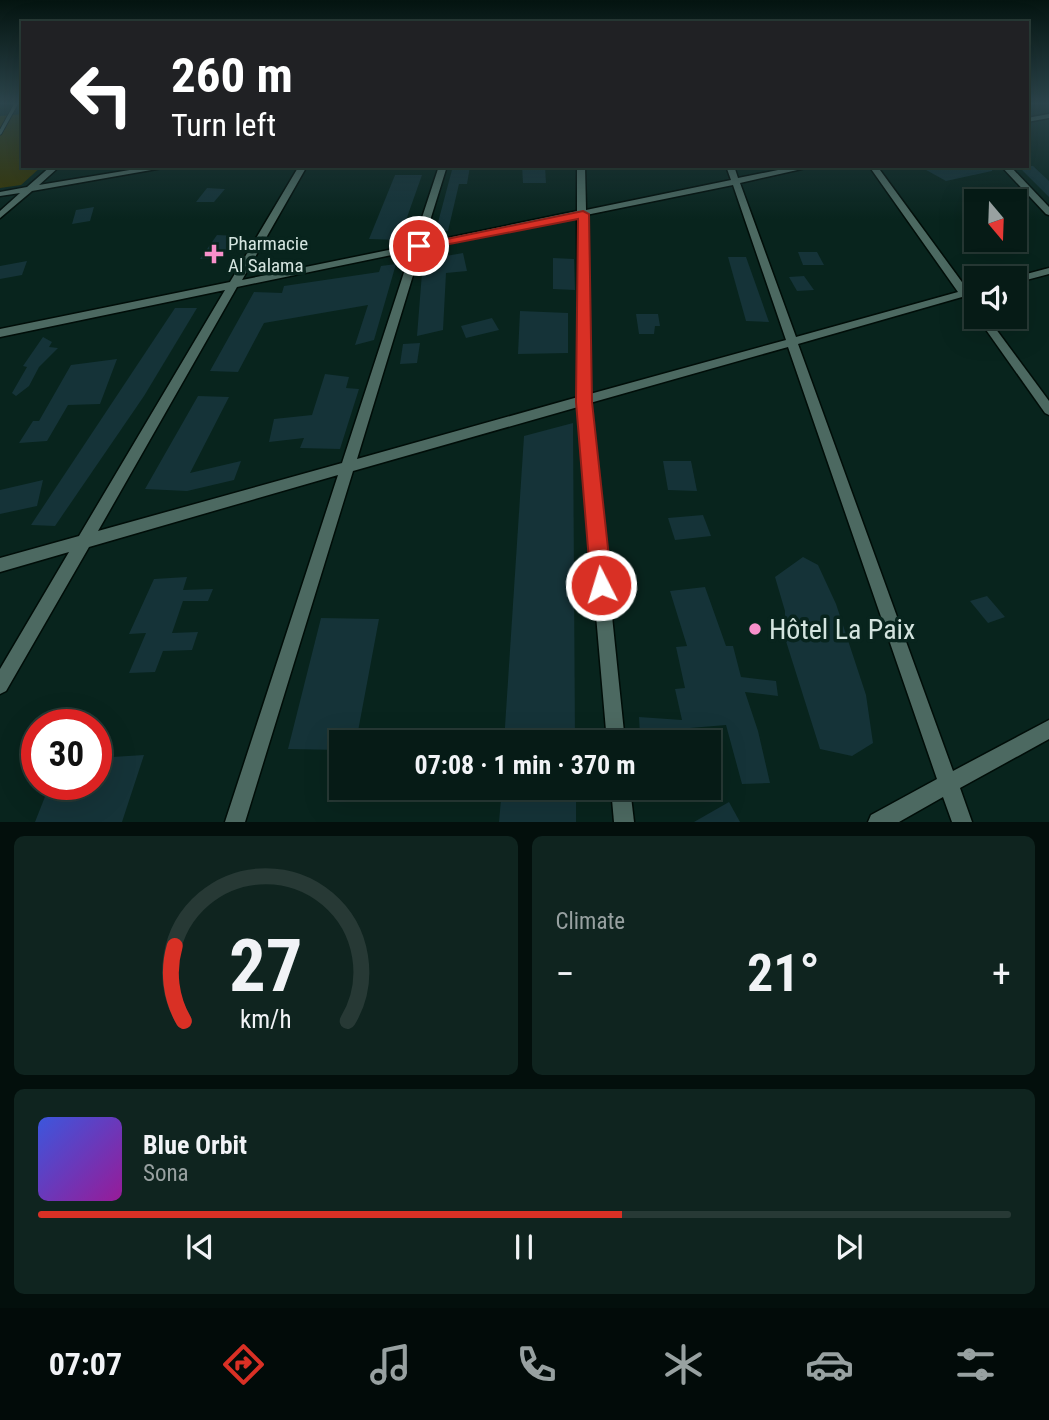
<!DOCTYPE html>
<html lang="en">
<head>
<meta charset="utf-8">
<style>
	:root { --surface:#061b16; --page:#0f241f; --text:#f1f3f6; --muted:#98a1a1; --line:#273935; --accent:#d93025 }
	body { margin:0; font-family:"Roboto Condensed",sans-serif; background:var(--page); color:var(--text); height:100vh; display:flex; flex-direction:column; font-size:26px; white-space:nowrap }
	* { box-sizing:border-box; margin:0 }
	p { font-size:23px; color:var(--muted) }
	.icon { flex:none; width:38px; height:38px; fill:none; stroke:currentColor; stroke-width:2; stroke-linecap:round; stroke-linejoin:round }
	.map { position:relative; height:822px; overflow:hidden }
	.panel { display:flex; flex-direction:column; gap:14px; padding:14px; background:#030f0c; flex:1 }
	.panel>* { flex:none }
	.guide { position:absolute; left:21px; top:21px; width:1008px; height:147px; border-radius:0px; box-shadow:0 7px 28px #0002,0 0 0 2px var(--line); background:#202124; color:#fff; overflow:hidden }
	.needle { width:46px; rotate:161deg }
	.fabs { position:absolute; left:964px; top:189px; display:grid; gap:14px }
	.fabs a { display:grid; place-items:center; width:63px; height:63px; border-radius:0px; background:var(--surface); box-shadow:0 7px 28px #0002,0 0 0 2px var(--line); font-size:35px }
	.speed { position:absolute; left:21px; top:709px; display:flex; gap:14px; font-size:35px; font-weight:700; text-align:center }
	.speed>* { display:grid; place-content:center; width:91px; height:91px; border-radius:50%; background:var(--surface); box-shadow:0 7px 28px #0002,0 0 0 2px var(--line); line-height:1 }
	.speed .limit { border:10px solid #d22; background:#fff; color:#111 }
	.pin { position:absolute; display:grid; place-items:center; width:60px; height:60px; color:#fff; margin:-30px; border:4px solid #fff; border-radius:50%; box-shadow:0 2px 7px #0007 }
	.me { position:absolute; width:77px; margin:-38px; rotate:355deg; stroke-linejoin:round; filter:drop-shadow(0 0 5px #0008) }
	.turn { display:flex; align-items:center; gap:24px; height:147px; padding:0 35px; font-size:32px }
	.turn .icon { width:91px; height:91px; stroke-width:2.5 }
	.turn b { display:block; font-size:49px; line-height:60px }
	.big { font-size:52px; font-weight:700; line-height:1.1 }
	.panel .widget { flex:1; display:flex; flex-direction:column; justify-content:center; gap:10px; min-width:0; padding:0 24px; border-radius:10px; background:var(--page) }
	.panel .dial { align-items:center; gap:0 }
	.dial svg { height:182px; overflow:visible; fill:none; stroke:var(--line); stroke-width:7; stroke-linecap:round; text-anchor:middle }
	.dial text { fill:var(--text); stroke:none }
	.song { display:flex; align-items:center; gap:21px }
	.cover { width:84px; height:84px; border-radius:10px; background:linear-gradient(135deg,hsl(230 70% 55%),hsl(300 70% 35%)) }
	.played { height:7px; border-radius:4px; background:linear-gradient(90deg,var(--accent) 60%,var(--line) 60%) }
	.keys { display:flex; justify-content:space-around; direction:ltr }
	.heat { display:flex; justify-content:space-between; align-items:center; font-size:38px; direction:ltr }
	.panel .tiles { flex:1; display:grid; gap:14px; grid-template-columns:1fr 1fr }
	.widget:last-child { grid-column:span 2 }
	.trip { position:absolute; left:329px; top:730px; width:392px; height:70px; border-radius:0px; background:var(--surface); box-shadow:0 7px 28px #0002,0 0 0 2px var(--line); font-weight:700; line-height:70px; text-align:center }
	.tab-bar { display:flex; height:112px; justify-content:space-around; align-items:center; background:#020b09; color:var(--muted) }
	.tab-bar .icon { width:49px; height:49px }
	.tab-bar .active { color:var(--accent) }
	.tab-bar b { font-size:32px; color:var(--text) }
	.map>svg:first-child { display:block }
</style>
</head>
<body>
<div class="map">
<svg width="1049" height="822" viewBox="0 0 1049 822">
	<rect width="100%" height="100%" fill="#08241d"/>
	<!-- green -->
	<polygon fill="#383600" points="23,114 23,166 42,166 21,185 0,188 0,116"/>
	<!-- building -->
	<g fill="#153338">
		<polygon points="453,166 470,166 467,184 459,184 448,231 436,230"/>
		<polygon points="522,166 545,166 546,183 523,183"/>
		<polygon points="919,166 992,166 992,171 946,181"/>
		<polygon points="1018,166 1033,166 1049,181 1049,197"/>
		<polygon points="395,175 422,175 399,240 369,239"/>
		<polygon points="207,188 225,189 214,202 196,202"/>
		<polygon points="94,207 90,221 72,224 76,210"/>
		<polygon points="217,235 237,236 220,259 200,259"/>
		<polygon points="798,252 817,252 824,265 803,265"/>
		<polygon points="463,253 467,271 446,273 443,330 417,336 423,260"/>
		<polygon points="728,257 746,257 769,322 746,321"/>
		<polygon points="553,258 574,259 575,290 553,289"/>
		<polygon points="27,261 22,275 0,279 0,266"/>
		<polygon points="396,264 374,340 355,345 368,305 264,323 238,372 210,371 254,292 282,293 284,286 379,272 381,266"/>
		<polygon points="804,276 814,290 797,291 789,277"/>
		<polygon points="175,308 197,308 144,396 55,526 31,525"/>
		<polygon points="520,311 568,313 568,353 518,354"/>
		<polygon points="636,314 658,314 660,326 655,326 654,334 639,334"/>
		<polygon points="492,318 499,330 466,338 461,326"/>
		<polygon points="43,337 52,342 49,347 58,348 39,367 29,386 16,396 12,393 27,367 23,366"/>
		<polygon points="420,343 417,363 400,364 403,344"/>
		<polygon points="117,359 100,404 68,405 47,441 19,443 33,421 39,421 71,365"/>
		<polygon points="325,374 349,377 346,388 359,389 340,449 300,448 304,438 269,442 274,419 312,415"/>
		<polygon points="198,396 229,397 190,473 241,461 234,480 187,491 145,489"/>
		<polygon points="573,423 575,742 504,742 524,436"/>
		<polygon points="663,461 691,461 697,491 668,490"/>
		<polygon points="43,480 37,506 0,514 0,490"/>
		<polygon points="703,515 711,536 675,540 668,518"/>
		<polygon points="803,557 818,565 836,604 866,695 873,743 852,756 820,749 785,638 785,611 775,577"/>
		<polygon points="187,577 183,590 213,589 208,601 183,601 172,633 198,632 192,650 163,651 155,672 129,673 146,633 129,634 154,579"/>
		<polygon points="705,587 726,646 733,646 741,677 776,681 778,696 745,692 758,731 770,783 742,784 726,725 666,730 667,739 640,736 639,717 682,720 675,689 685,688 676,647 687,646 670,591"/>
		<polygon points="987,596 1005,617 988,623 970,601"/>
		<polygon points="321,618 379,619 356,742 341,742 341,750 288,749"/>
		<polygon points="144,755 122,822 35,822 50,784 96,784 96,758"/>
		<polygon points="709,755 722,763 710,794 709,794"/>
		<polygon points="502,788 576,788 576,822 499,822"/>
		<polygon points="729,802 740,822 694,822"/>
	</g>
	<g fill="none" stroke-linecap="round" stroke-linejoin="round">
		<defs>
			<polyline id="lane" points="0,133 16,104"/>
			<g id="street">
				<polygon points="1049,114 1049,118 1027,122 1027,118"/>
				<polygon points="51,166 60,166 39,185 154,166 174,166 32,191 0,218 0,211 20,193 0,196 0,192 27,187"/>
				<path d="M299 166H307L242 280 413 245 439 166H447L423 243 577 211V166H585L586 210 731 180 726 166H734L738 178 798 166H815L740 183 796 337 958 292 869 166H877L967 289 976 287V293L971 295 976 302V312L972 311 962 297 798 344 953 771 1049 720V739L960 788 972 822H952L943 797 899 822H868L871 815 937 779 788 347 590 403 625 742H607L578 407 353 471 245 822H225L338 475 89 547 6 691 0 694V669L69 552 0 572V558L79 536 225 290 0 337V329L230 282ZM733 185 786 340 590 394 586 215ZM577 217 578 397 357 459 421 249ZM411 251 342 463 98 531 237 287Z"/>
				<polygon points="1001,166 1010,166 1049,207 1049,215 1046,214"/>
				<polygon points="1049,268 1049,274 1015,283 1015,278 1011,278"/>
				<polygon points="977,317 987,317 1049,401 1049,415 1045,413"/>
				<polygon points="611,788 630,788 634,822 614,822"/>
			</g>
		</defs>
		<!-- lane casing -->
		<use href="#lane" stroke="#000d08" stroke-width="5"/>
		<!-- street casing -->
		<use href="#street" stroke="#000d08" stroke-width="3"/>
		<!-- lane -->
		<use href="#lane" stroke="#4c6961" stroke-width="3.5"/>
		<!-- street -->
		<use href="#street" fill="#4c6961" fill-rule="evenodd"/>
	</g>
	<!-- sky -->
	<linearGradient id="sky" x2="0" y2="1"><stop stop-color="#041410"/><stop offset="0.47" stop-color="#2c454c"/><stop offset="1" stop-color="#2c454c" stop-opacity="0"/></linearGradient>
	<rect width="1049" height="219" fill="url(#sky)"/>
	<!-- route -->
	<polygon fill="#d93025" stroke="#8d1f18" stroke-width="2" points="583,211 589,214 592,402 612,585 609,592 601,594 594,592 591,585 576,402 578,219 419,250 413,246"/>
	<!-- markers -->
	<g fill="#f890cb" stroke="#08241d" stroke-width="2.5">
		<path d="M210.5 243.5h7v7h7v7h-7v7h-7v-7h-7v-7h7z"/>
		<circle cx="755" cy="629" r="7"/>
	</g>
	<g text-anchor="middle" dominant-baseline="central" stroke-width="7" stroke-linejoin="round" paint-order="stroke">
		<!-- far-poi labels -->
		<g font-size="19" fill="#d4e4df" stroke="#08241d" text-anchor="start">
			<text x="228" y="243">Pharmacie<tspan x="228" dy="22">Al Salama</tspan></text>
		</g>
		<!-- near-poi labels -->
		<g font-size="28" fill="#d4e4df" stroke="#08241d" text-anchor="start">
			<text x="769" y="629">Hôtel La Paix</text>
		</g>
	</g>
</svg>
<div class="fabs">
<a><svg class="needle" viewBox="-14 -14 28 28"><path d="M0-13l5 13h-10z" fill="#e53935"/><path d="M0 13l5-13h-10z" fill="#98a1a1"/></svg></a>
<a><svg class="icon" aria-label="sound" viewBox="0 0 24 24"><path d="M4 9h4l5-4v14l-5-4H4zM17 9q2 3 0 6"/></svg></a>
</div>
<div class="speed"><div class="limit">30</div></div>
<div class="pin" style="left:419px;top:246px;background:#d93025"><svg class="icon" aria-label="arrive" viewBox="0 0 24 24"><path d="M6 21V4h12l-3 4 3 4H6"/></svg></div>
<svg class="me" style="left:601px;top:585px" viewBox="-20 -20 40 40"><circle r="17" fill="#d93025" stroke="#fff" stroke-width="3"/><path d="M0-11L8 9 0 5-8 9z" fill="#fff"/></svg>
<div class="trip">07:08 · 1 min · 370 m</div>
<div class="guide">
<div class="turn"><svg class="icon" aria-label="left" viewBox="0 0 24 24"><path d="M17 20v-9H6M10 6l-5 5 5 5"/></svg><div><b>260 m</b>Turn left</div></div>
</div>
</div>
<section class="panel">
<div class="tiles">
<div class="widget dial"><svg viewBox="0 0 100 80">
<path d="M14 69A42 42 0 1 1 86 69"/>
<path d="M14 69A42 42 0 0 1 10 36" stroke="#d93025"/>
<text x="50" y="56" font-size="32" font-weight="700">27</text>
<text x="50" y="72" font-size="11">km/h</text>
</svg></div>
<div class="widget"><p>Climate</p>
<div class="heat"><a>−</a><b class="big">21°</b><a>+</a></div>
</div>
<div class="widget">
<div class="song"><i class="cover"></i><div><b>Blue Orbit</b><p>Sona</p></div></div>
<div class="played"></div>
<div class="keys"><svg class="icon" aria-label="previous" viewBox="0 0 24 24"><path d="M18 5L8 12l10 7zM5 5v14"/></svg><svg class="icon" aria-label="pause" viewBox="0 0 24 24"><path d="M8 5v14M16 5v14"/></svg><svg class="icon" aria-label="next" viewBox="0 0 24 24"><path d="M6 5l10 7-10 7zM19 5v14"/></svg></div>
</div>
</div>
</section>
<nav class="tab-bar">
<b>07:07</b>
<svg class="icon active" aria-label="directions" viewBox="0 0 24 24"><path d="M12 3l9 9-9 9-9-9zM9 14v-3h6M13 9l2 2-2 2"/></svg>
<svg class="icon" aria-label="music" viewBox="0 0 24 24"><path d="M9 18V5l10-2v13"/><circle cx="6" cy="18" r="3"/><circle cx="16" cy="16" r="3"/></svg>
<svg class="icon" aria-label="phone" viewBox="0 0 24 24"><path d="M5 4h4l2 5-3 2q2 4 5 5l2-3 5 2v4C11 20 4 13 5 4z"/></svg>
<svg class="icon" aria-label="climate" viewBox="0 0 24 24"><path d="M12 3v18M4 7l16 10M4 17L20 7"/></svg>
<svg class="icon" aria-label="car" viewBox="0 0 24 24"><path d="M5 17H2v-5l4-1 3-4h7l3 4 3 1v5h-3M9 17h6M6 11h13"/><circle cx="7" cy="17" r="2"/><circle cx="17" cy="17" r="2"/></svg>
<svg class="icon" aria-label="filters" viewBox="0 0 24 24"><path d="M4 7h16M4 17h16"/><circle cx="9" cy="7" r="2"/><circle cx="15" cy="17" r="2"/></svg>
</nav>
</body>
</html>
